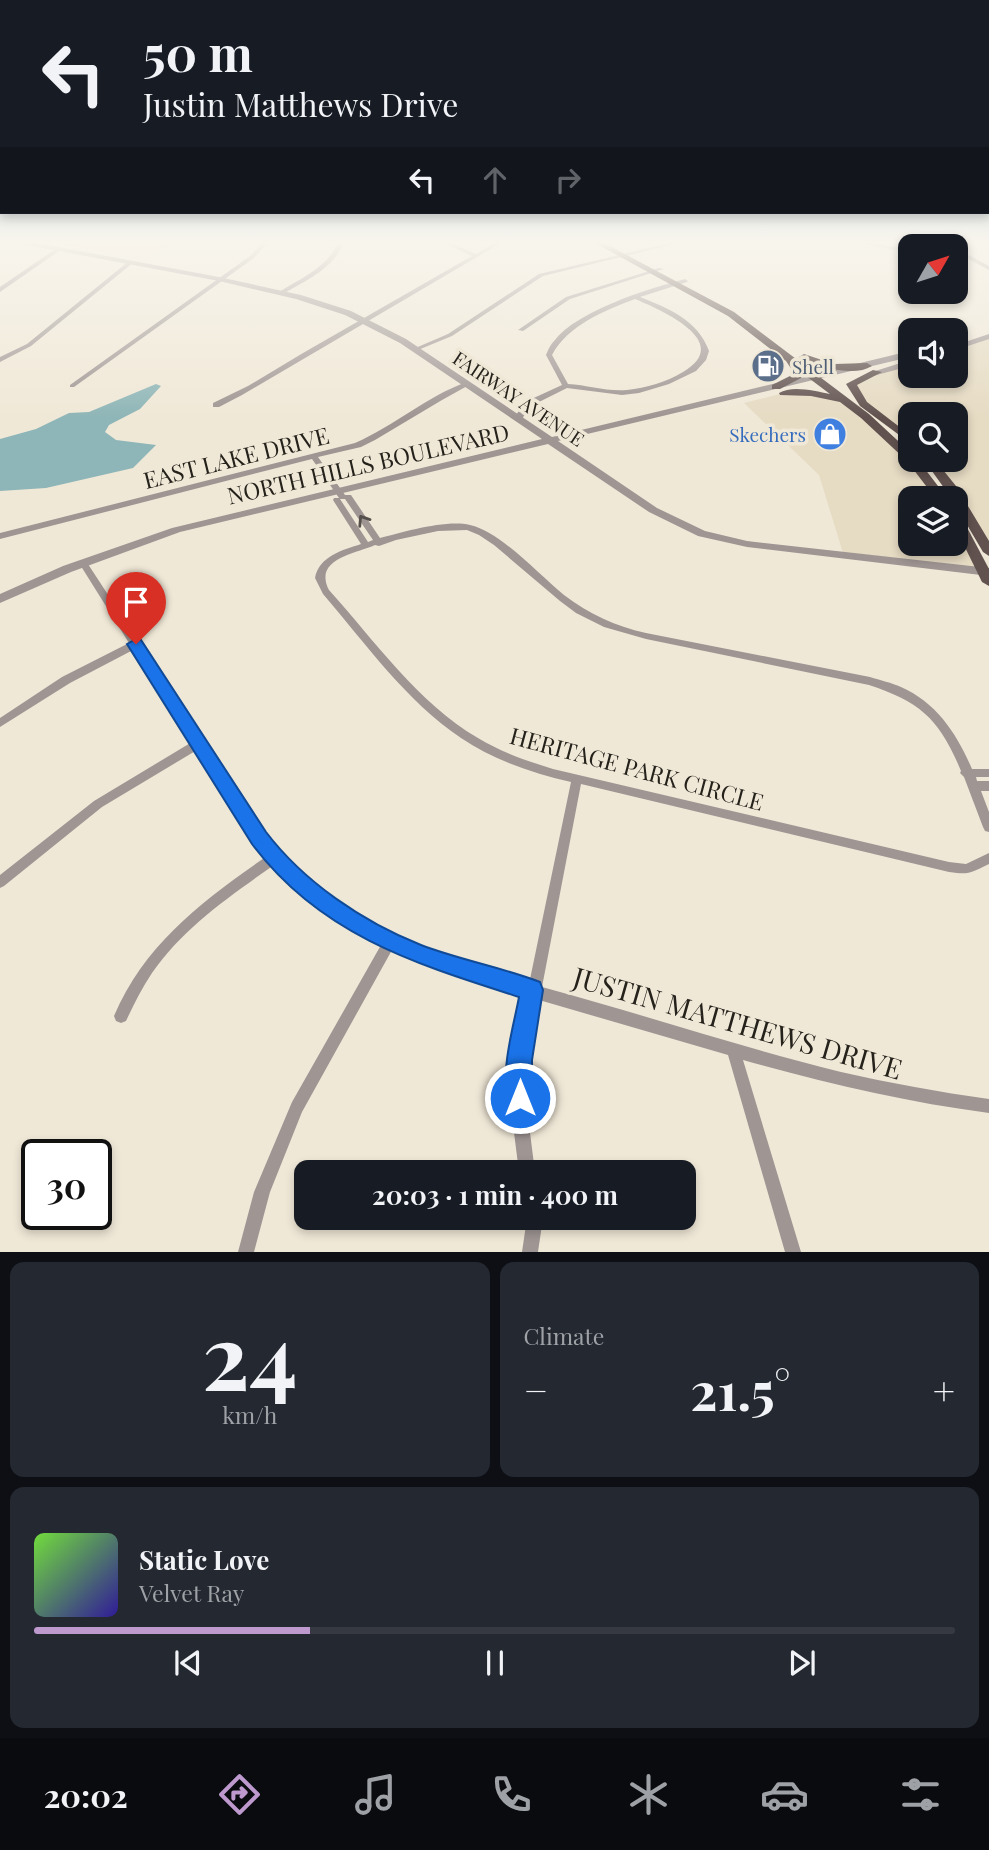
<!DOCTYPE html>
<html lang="en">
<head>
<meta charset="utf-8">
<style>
	:root { --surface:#171b24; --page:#242831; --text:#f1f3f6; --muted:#9ea1a6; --line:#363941; --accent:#bd99ce }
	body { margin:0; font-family:"Playfair Display",serif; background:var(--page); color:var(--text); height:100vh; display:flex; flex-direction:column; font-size:26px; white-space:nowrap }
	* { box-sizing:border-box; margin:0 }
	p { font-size:23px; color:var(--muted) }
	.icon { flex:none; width:38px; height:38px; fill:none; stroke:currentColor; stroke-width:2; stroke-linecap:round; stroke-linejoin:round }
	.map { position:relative; height:1252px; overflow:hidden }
	.details { display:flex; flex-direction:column; gap:10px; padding:10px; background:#0d0f14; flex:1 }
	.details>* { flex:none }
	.top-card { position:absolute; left:0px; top:0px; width:990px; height:214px; box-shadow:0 4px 10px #0003; background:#171b24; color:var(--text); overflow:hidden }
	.needle { width:46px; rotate:51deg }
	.fabs { position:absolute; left:898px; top:234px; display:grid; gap:14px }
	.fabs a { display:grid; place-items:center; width:70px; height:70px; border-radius:14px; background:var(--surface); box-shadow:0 4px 10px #0003; font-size:35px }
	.speed { position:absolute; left:21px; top:1139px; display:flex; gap:14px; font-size:35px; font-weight:700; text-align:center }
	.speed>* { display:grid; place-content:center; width:91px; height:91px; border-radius:50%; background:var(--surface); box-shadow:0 4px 10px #0003; line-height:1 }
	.speed .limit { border:4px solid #111; border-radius:10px; background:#fff; color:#111 }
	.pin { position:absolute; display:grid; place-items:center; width:60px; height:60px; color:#fff; margin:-72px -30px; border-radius:50% 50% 50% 0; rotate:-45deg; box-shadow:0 0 7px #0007 }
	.pin .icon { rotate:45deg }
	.me { position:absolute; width:77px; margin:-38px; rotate:0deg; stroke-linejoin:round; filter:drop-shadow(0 0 5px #0008) }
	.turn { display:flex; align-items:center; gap:24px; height:147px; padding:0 28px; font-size:32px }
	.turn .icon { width:91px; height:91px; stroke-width:2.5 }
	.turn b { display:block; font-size:49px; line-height:60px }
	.lanes { display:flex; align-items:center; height:66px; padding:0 28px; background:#0003; justify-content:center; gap:35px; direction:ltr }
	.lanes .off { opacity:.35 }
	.big { font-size:52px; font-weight:700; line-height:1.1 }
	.details .tile { flex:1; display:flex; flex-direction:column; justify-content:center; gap:10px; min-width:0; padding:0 24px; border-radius:14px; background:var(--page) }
	.details .dial { align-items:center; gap:0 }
	.dial b { font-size:91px; line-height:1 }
	.song { display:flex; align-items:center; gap:21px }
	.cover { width:84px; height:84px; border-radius:10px; background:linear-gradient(135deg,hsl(100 70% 55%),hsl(250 70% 35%)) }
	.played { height:7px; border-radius:4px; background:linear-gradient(90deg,var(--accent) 30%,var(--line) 30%) }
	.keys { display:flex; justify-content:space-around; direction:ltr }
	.heat { display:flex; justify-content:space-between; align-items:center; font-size:38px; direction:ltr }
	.details .tiles { flex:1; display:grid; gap:10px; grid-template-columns:1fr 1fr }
	.tile:last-child { grid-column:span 2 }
	.trip { position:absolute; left:294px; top:1160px; width:402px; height:70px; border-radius:14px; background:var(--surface); box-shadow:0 4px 10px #0003; font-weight:700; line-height:70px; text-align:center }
	.dock { display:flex; height:112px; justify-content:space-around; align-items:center; background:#090b0e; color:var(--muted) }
	.dock .icon { width:49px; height:49px }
	.dock .current { color:var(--accent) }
	.dock b { font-size:32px; color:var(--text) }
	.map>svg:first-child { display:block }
</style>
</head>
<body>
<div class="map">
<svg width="989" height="1252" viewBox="0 0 989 1252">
	<rect width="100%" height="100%" fill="#f0e8d7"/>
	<!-- built -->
	<g fill="#e6dbc3">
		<polygon points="989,336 989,554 929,460 956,460 956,415 910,415 910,444 863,403 850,388 856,380 910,362 910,376 956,376 956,347"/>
		<polygon points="784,393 822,395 838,400 886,434 941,499 910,499 910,544 956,544 956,523 983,571 844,556 819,475 744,403"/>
	</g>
	<!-- education -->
	<polygon fill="#f2d8d2" points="53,243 171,243 141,259"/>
	<!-- water -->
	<polygon fill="#8eb5b7" points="156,384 161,386 140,409 109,425 105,432 116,440 156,445 133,468 46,488 0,491 0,439 36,429 69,413 89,412"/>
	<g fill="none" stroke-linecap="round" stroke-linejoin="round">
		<!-- minor -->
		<g fill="#9f9694" fill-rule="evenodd">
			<polygon points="262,243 268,243 254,258 74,387 70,387 70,385 250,256"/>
			<path d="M338 243H344C332 270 306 280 283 294H279V292C301 278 327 268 338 243Z"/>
			<polygon points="444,243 451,243 476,254 495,243 501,243 242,395 219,407 213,407 213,403 248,386 303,353 472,256"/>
			<polygon points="670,243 679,243 543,276 452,336 418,350 413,349 448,334 539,274"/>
			<polygon points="860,243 871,243 910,249 910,253"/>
			<polygon points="958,243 964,243 967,254 989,266 989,270 963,256"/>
			<polygon points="57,248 62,249 0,292 0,287"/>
			<polygon points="129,261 134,262 31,346 0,362 0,357 27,344"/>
			<polygon points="659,268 664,269 570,299 523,331 518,330 566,297"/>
			<path d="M685 279 688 281 687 282 640 297C668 308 698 320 709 351L706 360 696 371 669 384 639 393 622 395 567 388 531 406 521 420H515L514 418 525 402 562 385 546 355C548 350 550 345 554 341 578 310 648 289 685 279ZM635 299C661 310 735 342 683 372 667 382 646 388 627 390 607 392 588 385 568 384L552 355C568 325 604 311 635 299Z"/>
			<path d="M467 382 470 384 469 385 442 400 375 440 361 447 318 457 345 495H351L380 538C403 532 447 519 470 525 501 532 538 574 564 595 589 614 615 626 646 633L870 677C880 680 892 683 901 687 937 703 957 734 972 769H989V777H976L977 781H989V791H981L989 812V832L985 831 983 827 964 777 960 773 961 771C940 720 921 702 869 685L646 639 604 627 576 613 560 601 494 545 479 535 467 530 438 531 396 540 379 546 375 545C355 554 313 559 329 590 375 641 418 703 478 738 501 752 527 761 553 769L949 862 966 864 989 853V864C970 873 970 875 949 872L581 784 542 987C642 1014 740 1047 841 1072 890 1083 939 1092 989 1099V1113C905 1102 825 1083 743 1060L801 1252H785L728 1055 539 1000 527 1060 528 1117 535 1172H519L512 1117 513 1060 526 996 457 976 392 950 302 1112 270 1192 254 1252H238L254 1192 292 1102 381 945C341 925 304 898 274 865 230 896 183 928 152 973 142 988 134 1004 126 1021L121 1023 116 1021 114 1016C145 943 204 900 267 856L255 842 197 750 102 807 4 886 0 888V875L94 801 192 742 133 650 70 683 0 727V718L62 677 129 643 79 563 83 560 86 561C126 622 164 682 204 743 238 795 268 850 317 889 379 939 453 963 529 984L571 782C533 773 493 760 461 738 406 701 366 644 323 594L315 578C319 556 343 550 361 544L333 500 334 498H339L312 459 0 539V533L355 443C394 426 427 396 467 382ZM340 499H345L373 540 368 542Z"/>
			<polygon points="527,1218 543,1218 538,1252 522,1252"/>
		</g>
		<!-- tertiary -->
		<g fill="#9f9694" fill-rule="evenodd">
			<polygon points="24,243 37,243 219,277 301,295 351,311 406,339 552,437 910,351 910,357 558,441 657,508 705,531 747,541 989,568 989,576 747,547 698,536 649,512 548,444 180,532 71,572 0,603 0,594 63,566 172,528 542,439 400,343 345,315 296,299 219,281 27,245"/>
			<polygon points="989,334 989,339 956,350 956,345"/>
			<polygon points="910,360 910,366 873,376 869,373"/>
		</g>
		<!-- primary -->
		<g fill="#61524f" fill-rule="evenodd">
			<path d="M595 243H604L734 312 869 414 910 452V460H918L948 499H936L907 461 861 418 840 402 811 396 780 395 779 393C792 385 815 391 830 394L802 373 801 378 780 389H772V385L792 375V370L786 361 728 316Z"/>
			<path d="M804 354 834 364 867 363 872 366C853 378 820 366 801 359L799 357Z"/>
			<polygon points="873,370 882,372 857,385 867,402 910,435 910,443 860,406 846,384"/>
			<polygon points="924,460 935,460 956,486 989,541 989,556 983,552 956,506 956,499 952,499"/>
			<polygon points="956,514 962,518 989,569 989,586 982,582 956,529"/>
		</g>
	</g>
	<!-- one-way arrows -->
	<defs><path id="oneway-chevron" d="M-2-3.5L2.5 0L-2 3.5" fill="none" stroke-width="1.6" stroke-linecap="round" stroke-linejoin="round" transform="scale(1.75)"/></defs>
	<use stroke="#56504c" href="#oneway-chevron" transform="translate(363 520) rotate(-123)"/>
	<!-- sky -->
	<linearGradient id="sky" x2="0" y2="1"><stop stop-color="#84b4d4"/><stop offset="0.58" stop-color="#f8f5ed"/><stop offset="1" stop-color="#f8f5ed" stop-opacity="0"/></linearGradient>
	<rect width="989" height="418" fill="url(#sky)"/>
	<!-- route -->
	<path fill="#1a73e8" stroke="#114b97" stroke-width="2" d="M136 639 141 640 266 832C304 882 363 922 421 945 460 960 501 967 540 982L543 990 532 1060V1098L529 1107 520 1111 511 1107C498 1075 513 1030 519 997 416 964 320 935 252 844L127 644Z"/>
	<!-- icons -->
	<defs>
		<symbol id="fuel-disc" viewBox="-11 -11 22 22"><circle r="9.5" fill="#5c6f8a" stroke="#f0e8d7"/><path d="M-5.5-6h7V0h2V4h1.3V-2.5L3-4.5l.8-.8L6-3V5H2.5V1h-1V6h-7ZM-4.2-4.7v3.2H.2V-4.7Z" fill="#fff"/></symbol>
		<symbol id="shop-disc" viewBox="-11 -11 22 22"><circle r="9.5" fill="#3f7fe0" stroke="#f0e8d7"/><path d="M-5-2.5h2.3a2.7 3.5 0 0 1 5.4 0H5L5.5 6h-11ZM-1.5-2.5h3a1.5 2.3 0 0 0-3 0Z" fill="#fff"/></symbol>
	</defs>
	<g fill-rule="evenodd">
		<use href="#fuel-disc" x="749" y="347" width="38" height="38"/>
		<use href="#shop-disc" x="811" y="415" width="38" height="38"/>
	</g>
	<g text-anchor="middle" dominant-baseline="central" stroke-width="7" stroke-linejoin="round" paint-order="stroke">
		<!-- far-service labels -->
		<g font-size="19" fill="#4e5e75" stroke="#f0e8d7" text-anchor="start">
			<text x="792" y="366">Shell</text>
		</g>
		<!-- far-street labels -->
		<g font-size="19" fill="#25221c" stroke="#f0e8d7">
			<text transform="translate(519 398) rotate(34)">FAIRWAY AVENUE</text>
		</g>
		<!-- far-shop labels -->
		<g font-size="19" fill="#366cbe" stroke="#f0e8d7" text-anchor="end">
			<text x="806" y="434">Skechers</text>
		</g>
		<!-- street labels -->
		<g font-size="23" fill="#25221c" stroke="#f0e8d7">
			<text transform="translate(236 457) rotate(-14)">EAST LAKE DRIVE</text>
			<text transform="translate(368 463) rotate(-13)">NORTH HILLS BOULEVARD</text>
			<text transform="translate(637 768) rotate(15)">HERITAGE PARK CIRCLE</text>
		</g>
		<!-- near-street labels -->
		<g font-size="28" fill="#25221c" stroke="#f0e8d7">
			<text transform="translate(738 1022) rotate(16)">JUSTIN MATTHEWS DRIVE</text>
		</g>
	</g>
</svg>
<div class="fabs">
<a><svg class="needle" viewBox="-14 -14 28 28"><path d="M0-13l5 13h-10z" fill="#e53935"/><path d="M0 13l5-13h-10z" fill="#9ea1a6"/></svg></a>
<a><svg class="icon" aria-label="sound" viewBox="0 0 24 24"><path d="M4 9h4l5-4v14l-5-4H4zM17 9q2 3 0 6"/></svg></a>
<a><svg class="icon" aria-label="search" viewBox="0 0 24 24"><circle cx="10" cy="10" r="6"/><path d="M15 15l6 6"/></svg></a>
<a><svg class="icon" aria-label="layers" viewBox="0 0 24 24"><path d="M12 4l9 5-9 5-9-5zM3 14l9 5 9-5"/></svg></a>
</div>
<div class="speed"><div class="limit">30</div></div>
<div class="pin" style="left:136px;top:644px;background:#d93025"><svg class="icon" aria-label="arrive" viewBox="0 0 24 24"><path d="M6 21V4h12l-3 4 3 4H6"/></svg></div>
<svg class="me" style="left:520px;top:1098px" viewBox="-20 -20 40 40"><circle r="17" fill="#1a73e8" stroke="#fff" stroke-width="3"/><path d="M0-11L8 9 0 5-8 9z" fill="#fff"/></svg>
<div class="trip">20:03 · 1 min · 400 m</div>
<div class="top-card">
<div class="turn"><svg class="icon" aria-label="left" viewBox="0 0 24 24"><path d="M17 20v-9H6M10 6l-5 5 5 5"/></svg><div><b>50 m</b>Justin Matthews Drive</div></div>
<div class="lanes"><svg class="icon" aria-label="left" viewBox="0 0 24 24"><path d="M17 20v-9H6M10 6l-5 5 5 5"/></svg><svg class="icon off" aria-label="ahead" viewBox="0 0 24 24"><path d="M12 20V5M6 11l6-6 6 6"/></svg><svg class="icon off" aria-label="right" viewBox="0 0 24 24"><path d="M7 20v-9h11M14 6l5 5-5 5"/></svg></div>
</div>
</div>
<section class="details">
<div class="tiles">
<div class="tile dial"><b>24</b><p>km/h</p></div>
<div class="tile"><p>Climate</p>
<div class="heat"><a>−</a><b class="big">21.5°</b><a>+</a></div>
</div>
<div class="tile">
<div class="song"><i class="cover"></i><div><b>Static Love</b><p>Velvet Ray</p></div></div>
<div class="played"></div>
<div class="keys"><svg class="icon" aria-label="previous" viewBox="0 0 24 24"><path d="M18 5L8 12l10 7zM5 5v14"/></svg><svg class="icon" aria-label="pause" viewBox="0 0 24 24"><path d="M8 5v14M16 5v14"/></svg><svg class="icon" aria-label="next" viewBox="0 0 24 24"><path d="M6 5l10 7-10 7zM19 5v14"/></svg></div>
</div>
</div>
</section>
<nav class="dock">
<b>20:02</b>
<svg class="icon current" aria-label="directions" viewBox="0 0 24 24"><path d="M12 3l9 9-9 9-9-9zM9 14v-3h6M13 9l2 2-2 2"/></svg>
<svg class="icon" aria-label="music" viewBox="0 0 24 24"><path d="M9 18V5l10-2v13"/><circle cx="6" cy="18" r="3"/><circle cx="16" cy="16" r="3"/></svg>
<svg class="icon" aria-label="phone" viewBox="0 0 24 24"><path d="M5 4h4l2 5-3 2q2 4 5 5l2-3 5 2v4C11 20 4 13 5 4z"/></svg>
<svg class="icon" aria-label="climate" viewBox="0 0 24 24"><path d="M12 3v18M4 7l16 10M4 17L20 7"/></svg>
<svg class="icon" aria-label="car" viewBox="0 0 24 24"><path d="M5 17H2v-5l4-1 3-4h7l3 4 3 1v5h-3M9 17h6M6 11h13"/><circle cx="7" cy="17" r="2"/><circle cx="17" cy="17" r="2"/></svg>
<svg class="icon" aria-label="filters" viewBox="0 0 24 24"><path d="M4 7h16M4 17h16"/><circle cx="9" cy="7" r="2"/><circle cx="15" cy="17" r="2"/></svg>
</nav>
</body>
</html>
